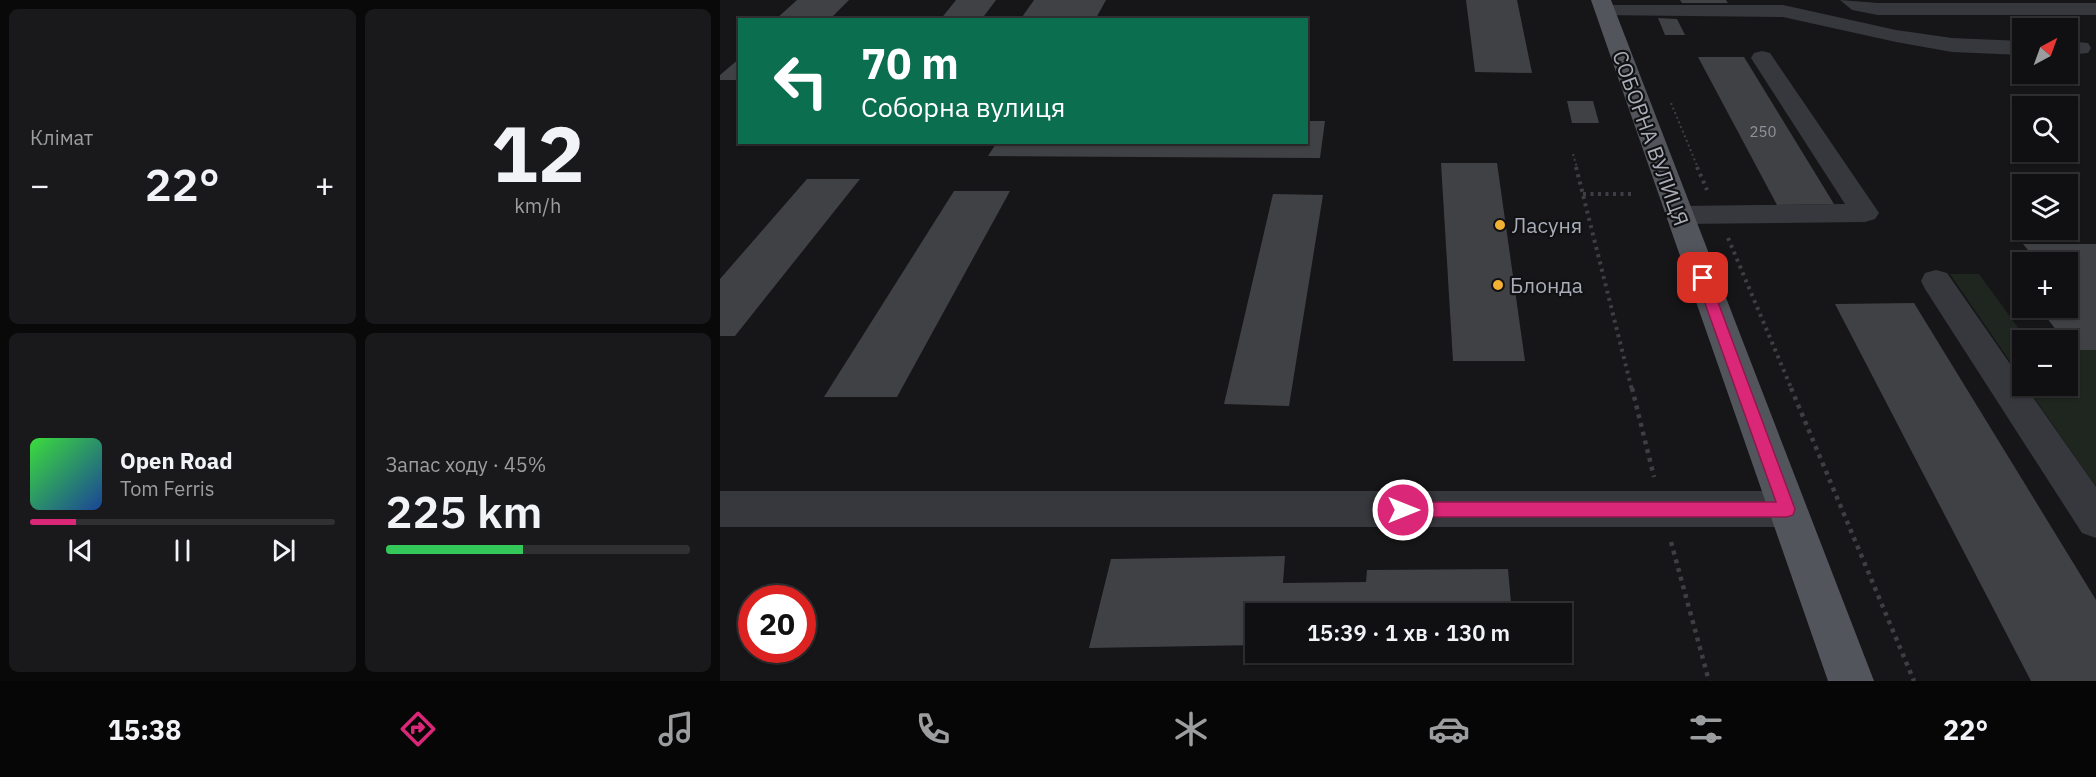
<!DOCTYPE html>
<html lang="uk">
<head>
<meta charset="utf-8">
<style>
	:root { --surface:#101012; --page:#19191b; --text:#f1f3f6; --muted:#9c9d9f; --line:#303032; --accent:#db2777 }
	body { margin:0; font-family:"IBM Plex Sans",sans-serif; background:var(--page); color:var(--text); height:100vh; display:flex; flex-direction:column; font-size:22px; white-space:nowrap }
	* { box-sizing:border-box; margin:0 }
	p { font-size:20px; color:var(--muted) }
	.icon { flex:none; width:33px; height:33px; fill:none; stroke:currentColor; stroke-width:2; stroke-linecap:round; stroke-linejoin:round }
	.map { position:relative; flex:1; overflow:hidden }
	.side { display:flex; flex-direction:column; gap:9px; padding:9px; background:#09090a; width:720px }
	.side>* { flex:none }
	.hud { position:absolute; left:18px; top:18px; width:570px; height:126px; border-radius:0px; box-shadow:0 2px 4px #0004,0 0 0 2px var(--line); background:#0b6e4f; color:#fff; overflow:hidden }
	.needle { width:39px; rotate:41deg }
	.fabs { position:absolute; left:1292px; top:18px; display:grid; gap:12px }
	.fabs a { display:grid; place-items:center; width:66px; height:66px; border-radius:0px; background:var(--surface); box-shadow:0 2px 4px #0004,0 0 0 2px var(--line); font-size:30px }
	.speed { position:absolute; left:18px; top:585px; display:flex; gap:12px; font-size:30px; font-weight:700; text-align:center }
	.speed>* { display:grid; place-content:center; width:78px; height:78px; border-radius:50%; background:var(--surface); box-shadow:0 2px 4px #0004,0 0 0 2px var(--line); line-height:1 }
	.speed .limit { border:9px solid #d22; background:#fff; color:#111 }
	.pin { position:absolute; display:grid; place-items:center; width:51px; height:51px; color:#fff; margin:-26px; border-radius:12px; box-shadow:0 3px 9px #0006 }
	.me { position:absolute; width:66px; margin:-33px; rotate:90deg; stroke-linejoin:round; filter:drop-shadow(0 0 4px #0008) }
	.turn { display:flex; align-items:center; gap:21px; height:126px; padding:0 24px; font-size:27px }
	.turn .icon { width:78px; height:78px; stroke-width:2.5 }
	.turn b { display:block; font-size:42px; line-height:51px }
	.big { font-size:45px; font-weight:600; line-height:1.1 }
	.side .widget { flex:1; display:flex; flex-direction:column; justify-content:center; gap:9px; min-width:0; padding:0 21px; border-radius:9px; background:var(--page) }
	.side .dial { align-items:center; gap:0 }
	.dial b { font-size:78px; line-height:1 }
	.song { display:flex; align-items:center; gap:18px }
	.cover { width:72px; height:72px; border-radius:9px; background:linear-gradient(135deg,hsl(120 70% 55%),hsl(220 70% 35%)) }
	.played { height:6px; border-radius:3px; background:linear-gradient(90deg,var(--accent) 15%,var(--line) 15%) }
	.keys { display:flex; justify-content:space-around; direction:ltr }
	.heat { display:flex; justify-content:space-between; align-items:center; font-size:33px; direction:ltr }
	.charge { height:9px; border-radius:4px; background:linear-gradient(90deg,#34c759 45%,var(--line) 0) }
	.side .tiles { flex:1; display:grid; gap:9px; grid-template-columns:repeat(2,1fr) }
	.trip { position:absolute; left:525px; top:603px; width:327px; height:60px; border-radius:0px; background:var(--surface); box-shadow:0 2px 4px #0004,0 0 0 2px var(--line); font-weight:600; line-height:60px; text-align:center }
	.tabs { display:flex; height:96px; justify-content:space-around; align-items:center; background:#060607; color:var(--muted) }
	.tabs .icon { width:42px; height:42px }
	.tabs .selected { color:var(--accent) }
	.tabs b { font-size:27px; color:var(--text) }
	main { display:flex; flex:1; min-height:0 }
	.map>svg:first-child { display:block }
</style>
</head>
<body>
<main>
<section class="side">
<div class="tiles">
<div class="widget"><p>Клімат</p>
<div class="heat"><a>−</a><b class="big">22°</b><a>+</a></div>
</div>
<div class="widget dial"><b>12</b><p>km/h</p></div>
<div class="widget">
<div class="song"><i class="cover"></i><div><b>Open Road</b><p>Tom Ferris</p></div></div>
<div class="played"></div>
<div class="keys"><svg class="icon" aria-label="previous" viewBox="0 0 24 24"><path d="M18 5L8 12l10 7zM5 5v14"/></svg><svg class="icon" aria-label="pause" viewBox="0 0 24 24"><path d="M8 5v14M16 5v14"/></svg><svg class="icon" aria-label="next" viewBox="0 0 24 24"><path d="M6 5l10 7-10 7zM19 5v14"/></svg></div>
</div>
<div class="widget"><p>Запас ходу · 45%</p><b class="big">225 km</b><div class="charge"></div></div>
</div>
</section>
<div class="map">
<svg width="1376" height="681" viewBox="0 0 1376 681">
	<rect width="100%" height="100%" fill="#161618"/>
	<!-- green -->
	<g fill="#1e261f">
		<polygon points="1230,274 1259,274 1307,340 1302,340 1302,379"/>
		<polygon points="1347,347 1351,350 1376,350 1376,487 1306,386 1347,386"/>
	</g>
	<!-- building -->
	<g fill="#404145">
		<polygon points="77,0 129,0 109,20 55,20"/>
		<polygon points="236,0 276,0 261,20 220,20"/>
		<polygon points="314,0 386,0 375,20 300,20"/>
		<polygon points="746,0 797,0 812,73 755,72"/>
		<polygon points="960,0 1006,0 1008,3 962,3"/>
		<polygon points="938,18 957,19 965,35 945,35"/>
		<polygon points="978,57 1024,57 1114,204 1057,205"/>
		<polygon points="20,58 20,80 0,80 0,75"/>
		<polygon points="847,101 873,101 879,123 852,123"/>
		<polygon points="586,121 605,121 600,158 268,156 277,142 586,142"/>
		<polygon points="721,163 777,163 805,361 733,361"/>
		<polygon points="87,179 140,179 15,336 0,336 0,279"/>
		<polygon points="234,191 290,191 177,397 104,397"/>
		<polygon points="553,194 603,195 569,406 504,404"/>
		<polygon points="1303,244 1376,244 1376,350 1351,350 1347,340 1344,340 1319,308 1347,308 1347,304 1352,304 1347,298 1347,262 1318,262"/>
		<polygon points="1194,303 1376,600 1376,681 1311,681 1115,304"/>
		<polygon points="565,556 563,583 646,582 647,570 788,569 792,614 536,614 536,645 369,648 391,559"/>
		<polygon points="645,652 797,652 797,661 644,662"/>
	</g>
	<g fill="none" stroke-linecap="round" stroke-linejoin="round">
		<!-- path-far2 -->
		<g stroke="#3d3f44" stroke-width="2" stroke-dasharray="2 3" stroke-linecap="butt">
			<polyline points="951,103 978,168"/>
			<polyline points="853,154 857,168"/>
		</g>
		<!-- path-far1 -->
		<g stroke="#3d3f44" stroke-width="4" stroke-dasharray="3 4.5" stroke-linecap="butt">
			<polyline points="856,167 912,390"/>
			<polyline points="977,167 987,190"/>
			<polyline points="863,194 914,194"/>
			<polyline points="1008,238 1072,390"/>
		</g>
		<!-- path -->
		<g stroke="#3d3f44" stroke-width="4.5" stroke-dasharray="4 5" stroke-linecap="butt">
			<polyline points="912,388 934,477"/>
			<polyline points="1071,388 1194,681"/>
			<polyline points="951,542 989,681"/>
		</g>
		<!-- minor -->
		<g fill="#37383d" fill-rule="evenodd">
			<polygon points="1120,0 1158,3 1376,3 1376,15 1158,15 1132,10"/>
			<polygon points="885,5 1063,5 1176,30 1232,38 1302,41 1302,55 1232,52 1176,42 1063,17 878,15 875,11 878,7"/>
			<polygon points="1347,41 1368,43 1371,48 1368,53 1347,55"/>
			<polygon points="1042,51 1050,53 1155,207 1159,213 1155,219 1145,222 960,224 950,221 946,215 950,209 960,206 1125,204 1031,58 1034,53"/>
			<polygon points="1216,270 1227,273 1302,381 1302,386 1305,386 1376,487 1376,538 1362,533 1205,289 1201,281 1205,273"/>
			<polygon points="0,491 1067,491 1081,496 1087,509 1081,522 1067,527 0,527"/>
		</g>
		<!-- major -->
		<polygon fill="#53555c" fill-rule="evenodd" points="871,0 891,0 1154,681 1108,681"/>
	</g>
	<!-- route -->
	<polygon fill="#db2777" stroke="#8e194d" stroke-width="1.5" points="983,274 989,278 1075,509 1073,515 1067,517 683,517 677,515 675,510 677,504 683,502 1056,502 976,278"/>
	<!-- markers -->
	<g fill="#f2b134" stroke="#111113" stroke-width="2">
		<circle cx="780" cy="225" r="6"/>
		<circle cx="778" cy="285" r="6"/>
	</g>
	<g text-anchor="middle" dominant-baseline="central" stroke-width="4.5" stroke-linejoin="round" paint-order="stroke">
		<!-- far-number labels -->
		<g font-size="15" fill="#8e929b">
			<text x="1043" y="131">250</text>
		</g>
		<!-- street labels -->
		<g font-size="21" fill="#a8adb8" stroke="#111113">
			<text transform="translate(931 138) rotate(70)">СОБОРНА ВУЛИЦЯ</text>
		</g>
		<!-- poi labels -->
		<g font-size="21" fill="#a8adb8" stroke="#111113" text-anchor="start">
			<text x="792" y="225">Ласуня</text>
			<text x="790" y="285">Блонда</text>
		</g>
	</g>
</svg>
<div class="fabs">
<a><svg class="needle" viewBox="-14 -14 28 28"><path d="M0-13l5 13h-10z" fill="#e53935"/><path d="M0 13l5-13h-10z" fill="#9c9d9f"/></svg></a>
<a><svg class="icon" aria-label="search" viewBox="0 0 24 24"><circle cx="10" cy="10" r="6"/><path d="M15 15l6 6"/></svg></a>
<a><svg class="icon" aria-label="layers" viewBox="0 0 24 24"><path d="M12 4l9 5-9 5-9-5zM3 14l9 5 9-5"/></svg></a>
<a>+</a>
<a>−</a>
</div>
<div class="speed"><div class="limit">20</div></div>
<div class="pin" style="left:983px;top:278px;background:#d93025"><svg class="icon" aria-label="arrive" viewBox="0 0 24 24"><path d="M6 21V4h12l-3 4 3 4H6"/></svg></div>
<svg class="me" style="left:683px;top:510px" viewBox="-20 -20 40 40"><circle r="17" fill="#db2777" stroke="#fff" stroke-width="3"/><path d="M0-11L8 9 0 5-8 9z" fill="#fff"/></svg>
<div class="trip">15:39 · 1 хв · 130 m</div>
<div class="hud">
<div class="turn"><svg class="icon" aria-label="left" viewBox="0 0 24 24"><path d="M17 20v-9H6M10 6l-5 5 5 5"/></svg><div><b>70 m</b>Соборна вулиця</div></div>
</div>
</div>
</main>
<nav class="tabs">
<b>15:38</b>
<svg class="icon selected" aria-label="directions" viewBox="0 0 24 24"><path d="M12 3l9 9-9 9-9-9zM9 14v-3h6M13 9l2 2-2 2"/></svg>
<svg class="icon" aria-label="music" viewBox="0 0 24 24"><path d="M9 18V5l10-2v13"/><circle cx="6" cy="18" r="3"/><circle cx="16" cy="16" r="3"/></svg>
<svg class="icon" aria-label="phone" viewBox="0 0 24 24"><path d="M5 4h4l2 5-3 2q2 4 5 5l2-3 5 2v4C11 20 4 13 5 4z"/></svg>
<svg class="icon" aria-label="climate" viewBox="0 0 24 24"><path d="M12 3v18M4 7l16 10M4 17L20 7"/></svg>
<svg class="icon" aria-label="car" viewBox="0 0 24 24"><path d="M5 17H2v-5l4-1 3-4h7l3 4 3 1v5h-3M9 17h6M6 11h13"/><circle cx="7" cy="17" r="2"/><circle cx="17" cy="17" r="2"/></svg>
<svg class="icon" aria-label="filters" viewBox="0 0 24 24"><path d="M4 7h16M4 17h16"/><circle cx="9" cy="7" r="2"/><circle cx="15" cy="17" r="2"/></svg>
<b>22°</b>
</nav>
</body>
</html>
